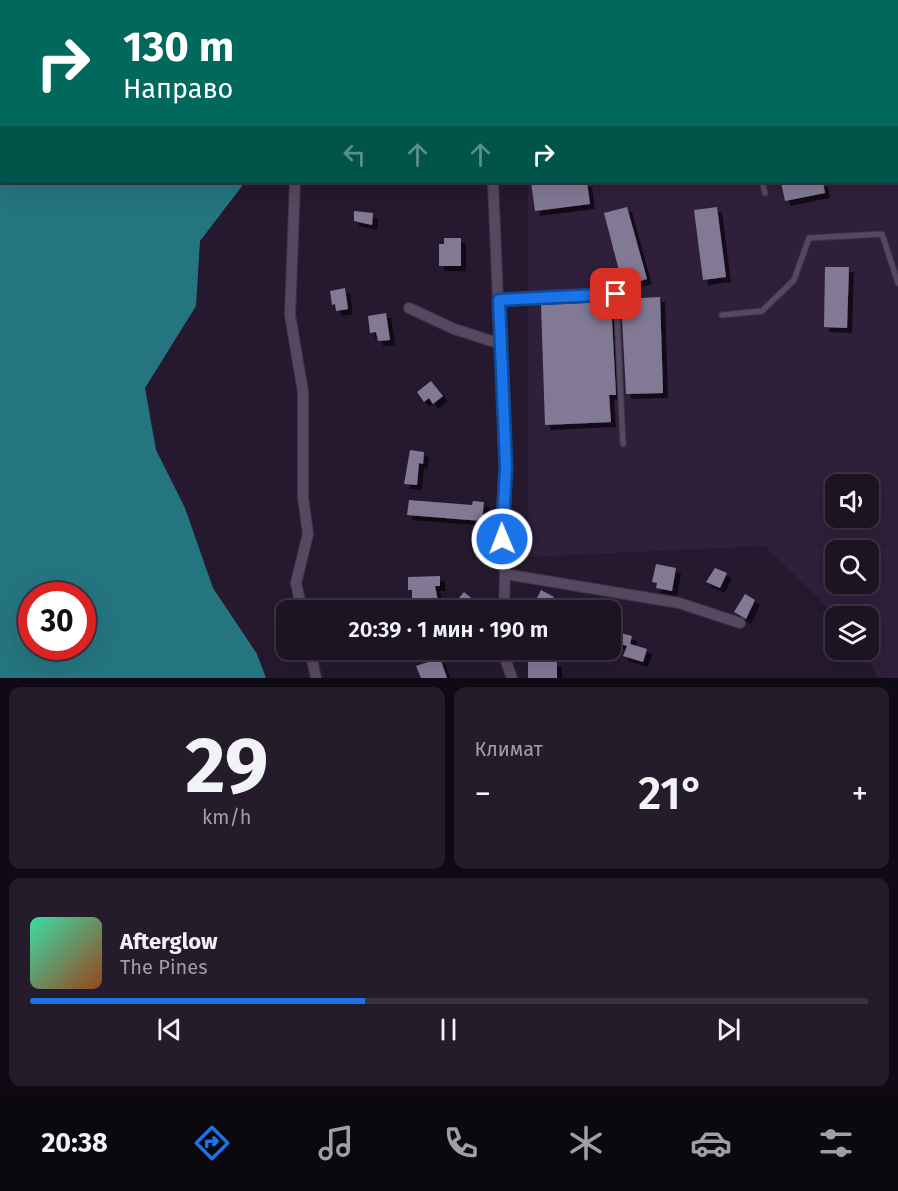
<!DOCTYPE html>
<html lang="ru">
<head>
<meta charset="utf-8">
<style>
	:root { --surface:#1c1323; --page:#251c2b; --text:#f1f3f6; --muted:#a09ea6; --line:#3a3241; --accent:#1a73e8 }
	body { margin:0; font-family:"Fira Sans",sans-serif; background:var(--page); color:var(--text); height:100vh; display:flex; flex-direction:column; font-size:22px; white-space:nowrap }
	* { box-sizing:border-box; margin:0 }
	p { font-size:20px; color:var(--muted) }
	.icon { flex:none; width:33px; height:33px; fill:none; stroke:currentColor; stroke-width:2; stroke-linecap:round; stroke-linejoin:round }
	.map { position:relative; height:678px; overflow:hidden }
	.drawer { display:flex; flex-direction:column; gap:9px; padding:9px; background:#0f0a13; flex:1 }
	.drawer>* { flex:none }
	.guide { position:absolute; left:0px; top:0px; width:898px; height:183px; box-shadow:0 6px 24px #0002,0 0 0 2px var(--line); background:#00695c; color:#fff; overflow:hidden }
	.tools { position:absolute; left:825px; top:474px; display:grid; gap:12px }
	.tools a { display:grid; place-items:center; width:54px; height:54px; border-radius:12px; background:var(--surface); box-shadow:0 6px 24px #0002,0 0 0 2px var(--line); font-size:30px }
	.speed { position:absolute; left:18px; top:582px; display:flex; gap:12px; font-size:30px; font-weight:700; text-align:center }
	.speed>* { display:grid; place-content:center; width:78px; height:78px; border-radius:50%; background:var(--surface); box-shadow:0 6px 24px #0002,0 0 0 2px var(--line); line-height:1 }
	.speed .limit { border:9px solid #d22; background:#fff; color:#111 }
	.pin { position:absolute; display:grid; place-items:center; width:51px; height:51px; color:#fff; margin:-26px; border-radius:12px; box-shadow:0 3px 9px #0006 }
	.me { position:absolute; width:66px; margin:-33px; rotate:359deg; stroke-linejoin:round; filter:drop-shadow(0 0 4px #0008) }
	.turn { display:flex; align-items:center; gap:21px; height:126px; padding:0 24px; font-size:27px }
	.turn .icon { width:78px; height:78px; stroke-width:2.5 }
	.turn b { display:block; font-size:42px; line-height:51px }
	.lanes { display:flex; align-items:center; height:57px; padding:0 24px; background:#0003; justify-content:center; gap:30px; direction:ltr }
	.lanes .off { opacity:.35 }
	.big { font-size:45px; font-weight:600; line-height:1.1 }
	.drawer .card { flex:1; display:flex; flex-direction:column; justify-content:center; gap:9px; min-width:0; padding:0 21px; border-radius:12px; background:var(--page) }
	.drawer .dial { align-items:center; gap:0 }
	.dial b { font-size:78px; line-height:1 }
	.song { display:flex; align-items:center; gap:18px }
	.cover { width:72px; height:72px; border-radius:9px; background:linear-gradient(135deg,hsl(160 70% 55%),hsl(20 70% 35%)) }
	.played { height:6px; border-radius:3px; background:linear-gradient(90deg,var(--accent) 40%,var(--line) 40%) }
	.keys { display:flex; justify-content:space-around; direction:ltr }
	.heat { display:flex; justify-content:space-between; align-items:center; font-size:33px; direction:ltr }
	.drawer .tiles { flex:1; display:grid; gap:9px; grid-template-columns:1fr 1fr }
	.card:last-child { grid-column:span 2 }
	.trip { position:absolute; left:276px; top:600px; width:345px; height:60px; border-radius:12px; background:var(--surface); box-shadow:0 6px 24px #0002,0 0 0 2px var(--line); font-weight:600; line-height:60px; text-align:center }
	.tab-bar { display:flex; height:96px; justify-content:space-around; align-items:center; background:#0b080e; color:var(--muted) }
	.tab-bar .icon { width:42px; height:42px }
	.tab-bar .on { color:var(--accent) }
	.tab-bar b { font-size:27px; color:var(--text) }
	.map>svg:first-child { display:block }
</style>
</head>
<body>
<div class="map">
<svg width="898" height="678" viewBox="0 0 898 678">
	<defs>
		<filter id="shadow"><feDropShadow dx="5" dy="5" stdDeviation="0" flood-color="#0009"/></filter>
	</defs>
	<rect width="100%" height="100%" fill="#26192f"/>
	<!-- built -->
	<path fill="#2f1f3b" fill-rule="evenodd" d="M544 0H898V678H878L865 650H868V616H836L765 546 528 557V182H897V2ZM836 484H868V518H836ZM836 550H868V584H836Z"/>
	<!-- water -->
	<path fill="#257581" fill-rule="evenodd" d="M0 0H262L2 2V182H240L242 186 200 241 196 306 145 388 156 450 185 508 213 588 257 654 266 678H0ZM32 596H82V646H32Z"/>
	<!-- building -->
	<g fill="#827995" filter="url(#shadow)">
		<polygon points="531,182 587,182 590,204 535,211"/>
		<polygon points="781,182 823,182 825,193 785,201"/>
		<polygon points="627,207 647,279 623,286 604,213"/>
		<polygon points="717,207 726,277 703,280 694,210"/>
		<polygon points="354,211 373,213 372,225 354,221"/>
		<polygon points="444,238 461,238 461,266 439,266 439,244 444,244"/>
		<polygon points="825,267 849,267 847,328 824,327"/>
		<polygon points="345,288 348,309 336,311 335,304 332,305 330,291"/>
		<polygon points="660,297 663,393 626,394 621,299"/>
		<polygon points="611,302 616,395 609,395 611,422 545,425 541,305"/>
		<polygon points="386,313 390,340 378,341 376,332 370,333 368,316"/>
		<polygon points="431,381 443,396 433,404 429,398 424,402 417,392"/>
		<polygon points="410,450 424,452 423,464 419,463 417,485 404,484"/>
		<polygon points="409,500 472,505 473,501 484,502 482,521 407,515"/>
		<polygon points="656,564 676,568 672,591 656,588 657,583 652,582"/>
		<polygon points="715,568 727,573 720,588 706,582"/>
		<polygon points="440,576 440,586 435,586 440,610 421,610 419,598 412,598 412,590 408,590 408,577"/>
		<polygon points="541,590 554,597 548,610 531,610"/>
		<polygon points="464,592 486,610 449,610"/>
		<polygon points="745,594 755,600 746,619 734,612"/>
		<polygon points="617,632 632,636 630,644 647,649 643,662 623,656 627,646 614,642"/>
		<polygon points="440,658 447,678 421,678 416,666"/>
		<polygon points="528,661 557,662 557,678 528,678"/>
	</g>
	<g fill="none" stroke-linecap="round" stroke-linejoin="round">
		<defs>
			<g id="lane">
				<polyline points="581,0 581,2"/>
				<polyline points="752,0 753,2"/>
				<polyline points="762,182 765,193"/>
				<polyline points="499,301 616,294 623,444"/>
				<polyline points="722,315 762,311 794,280 809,238 882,234 898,283"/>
			</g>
			<g id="street">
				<polyline points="306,2 307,0"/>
				<polyline points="487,2 487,0"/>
				<polyline points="295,182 290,315 303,392 303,497 308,534 296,583 302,610"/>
				<polyline points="493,182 505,467 501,521 505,574 504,610"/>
				<polyline points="409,308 454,329 498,343"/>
				<polyline points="505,574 679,603 740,623"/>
				<polyline points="310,650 316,678"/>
				<polyline points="502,650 512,678"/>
			</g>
		</defs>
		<!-- lane casing -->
		<use href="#lane" stroke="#403546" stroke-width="7"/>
		<!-- street casing -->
		<use href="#street" stroke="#403546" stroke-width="12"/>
		<!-- lane -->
		<use href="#lane" stroke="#564860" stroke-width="5"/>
		<!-- street -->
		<use href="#street" stroke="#564860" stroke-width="10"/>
	</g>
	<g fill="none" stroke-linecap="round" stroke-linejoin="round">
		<defs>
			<polyline id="route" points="502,539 506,467 499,300 616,294"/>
		</defs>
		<!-- route casing -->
		<use href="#route" stroke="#114b97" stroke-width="15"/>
		<!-- route -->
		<use href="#route" stroke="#1a73e8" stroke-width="10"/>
	</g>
</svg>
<div class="tools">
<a><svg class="icon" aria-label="sound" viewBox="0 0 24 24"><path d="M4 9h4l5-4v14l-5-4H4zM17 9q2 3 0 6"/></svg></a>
<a><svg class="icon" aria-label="search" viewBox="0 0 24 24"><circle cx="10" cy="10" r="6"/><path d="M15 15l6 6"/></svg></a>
<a><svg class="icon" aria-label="layers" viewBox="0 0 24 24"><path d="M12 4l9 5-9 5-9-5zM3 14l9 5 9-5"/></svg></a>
</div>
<div class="speed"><div class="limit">30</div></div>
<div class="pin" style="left:616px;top:294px;background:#d93025"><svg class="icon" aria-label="arrive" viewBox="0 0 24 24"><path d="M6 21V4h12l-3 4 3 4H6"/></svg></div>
<svg class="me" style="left:502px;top:539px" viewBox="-20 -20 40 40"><circle r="17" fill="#1a73e8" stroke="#fff" stroke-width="3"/><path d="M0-11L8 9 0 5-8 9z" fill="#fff"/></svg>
<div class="trip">20:39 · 1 мин · 190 m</div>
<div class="guide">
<div class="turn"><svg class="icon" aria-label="right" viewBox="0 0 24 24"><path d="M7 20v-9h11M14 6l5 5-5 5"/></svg><div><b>130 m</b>Направо</div></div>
<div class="lanes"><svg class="icon off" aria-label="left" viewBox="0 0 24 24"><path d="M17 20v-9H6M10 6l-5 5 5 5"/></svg><svg class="icon off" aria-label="ahead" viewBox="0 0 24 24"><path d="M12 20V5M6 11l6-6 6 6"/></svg><svg class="icon off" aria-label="ahead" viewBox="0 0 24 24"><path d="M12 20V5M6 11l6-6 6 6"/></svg><svg class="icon" aria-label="right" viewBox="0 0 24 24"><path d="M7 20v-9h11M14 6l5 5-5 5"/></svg></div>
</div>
</div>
<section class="drawer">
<div class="tiles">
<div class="card dial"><b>29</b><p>km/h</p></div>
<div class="card"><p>Климат</p>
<div class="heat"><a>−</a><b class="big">21°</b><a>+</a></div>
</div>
<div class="card">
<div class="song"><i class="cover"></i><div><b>Afterglow</b><p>The Pines</p></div></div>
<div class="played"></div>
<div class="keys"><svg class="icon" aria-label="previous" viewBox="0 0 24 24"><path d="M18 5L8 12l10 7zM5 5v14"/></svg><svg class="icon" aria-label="pause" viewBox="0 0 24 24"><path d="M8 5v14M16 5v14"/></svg><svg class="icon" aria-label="next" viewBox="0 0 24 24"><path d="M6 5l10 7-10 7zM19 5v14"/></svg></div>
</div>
</div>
</section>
<nav class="tab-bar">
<b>20:38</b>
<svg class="icon on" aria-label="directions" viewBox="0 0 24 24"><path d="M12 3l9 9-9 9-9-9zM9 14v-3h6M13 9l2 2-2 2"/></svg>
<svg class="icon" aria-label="music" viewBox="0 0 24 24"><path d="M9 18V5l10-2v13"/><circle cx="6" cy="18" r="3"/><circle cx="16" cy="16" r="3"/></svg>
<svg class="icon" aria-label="phone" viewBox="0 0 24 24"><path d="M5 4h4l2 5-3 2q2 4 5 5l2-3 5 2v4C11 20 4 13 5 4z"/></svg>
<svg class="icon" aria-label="climate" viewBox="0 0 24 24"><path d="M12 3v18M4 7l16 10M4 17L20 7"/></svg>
<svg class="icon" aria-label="car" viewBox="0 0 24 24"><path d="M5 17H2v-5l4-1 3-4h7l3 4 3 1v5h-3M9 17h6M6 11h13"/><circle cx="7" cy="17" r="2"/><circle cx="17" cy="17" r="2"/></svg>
<svg class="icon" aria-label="filters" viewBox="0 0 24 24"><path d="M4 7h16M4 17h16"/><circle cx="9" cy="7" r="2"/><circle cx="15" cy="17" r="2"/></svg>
</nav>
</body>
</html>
